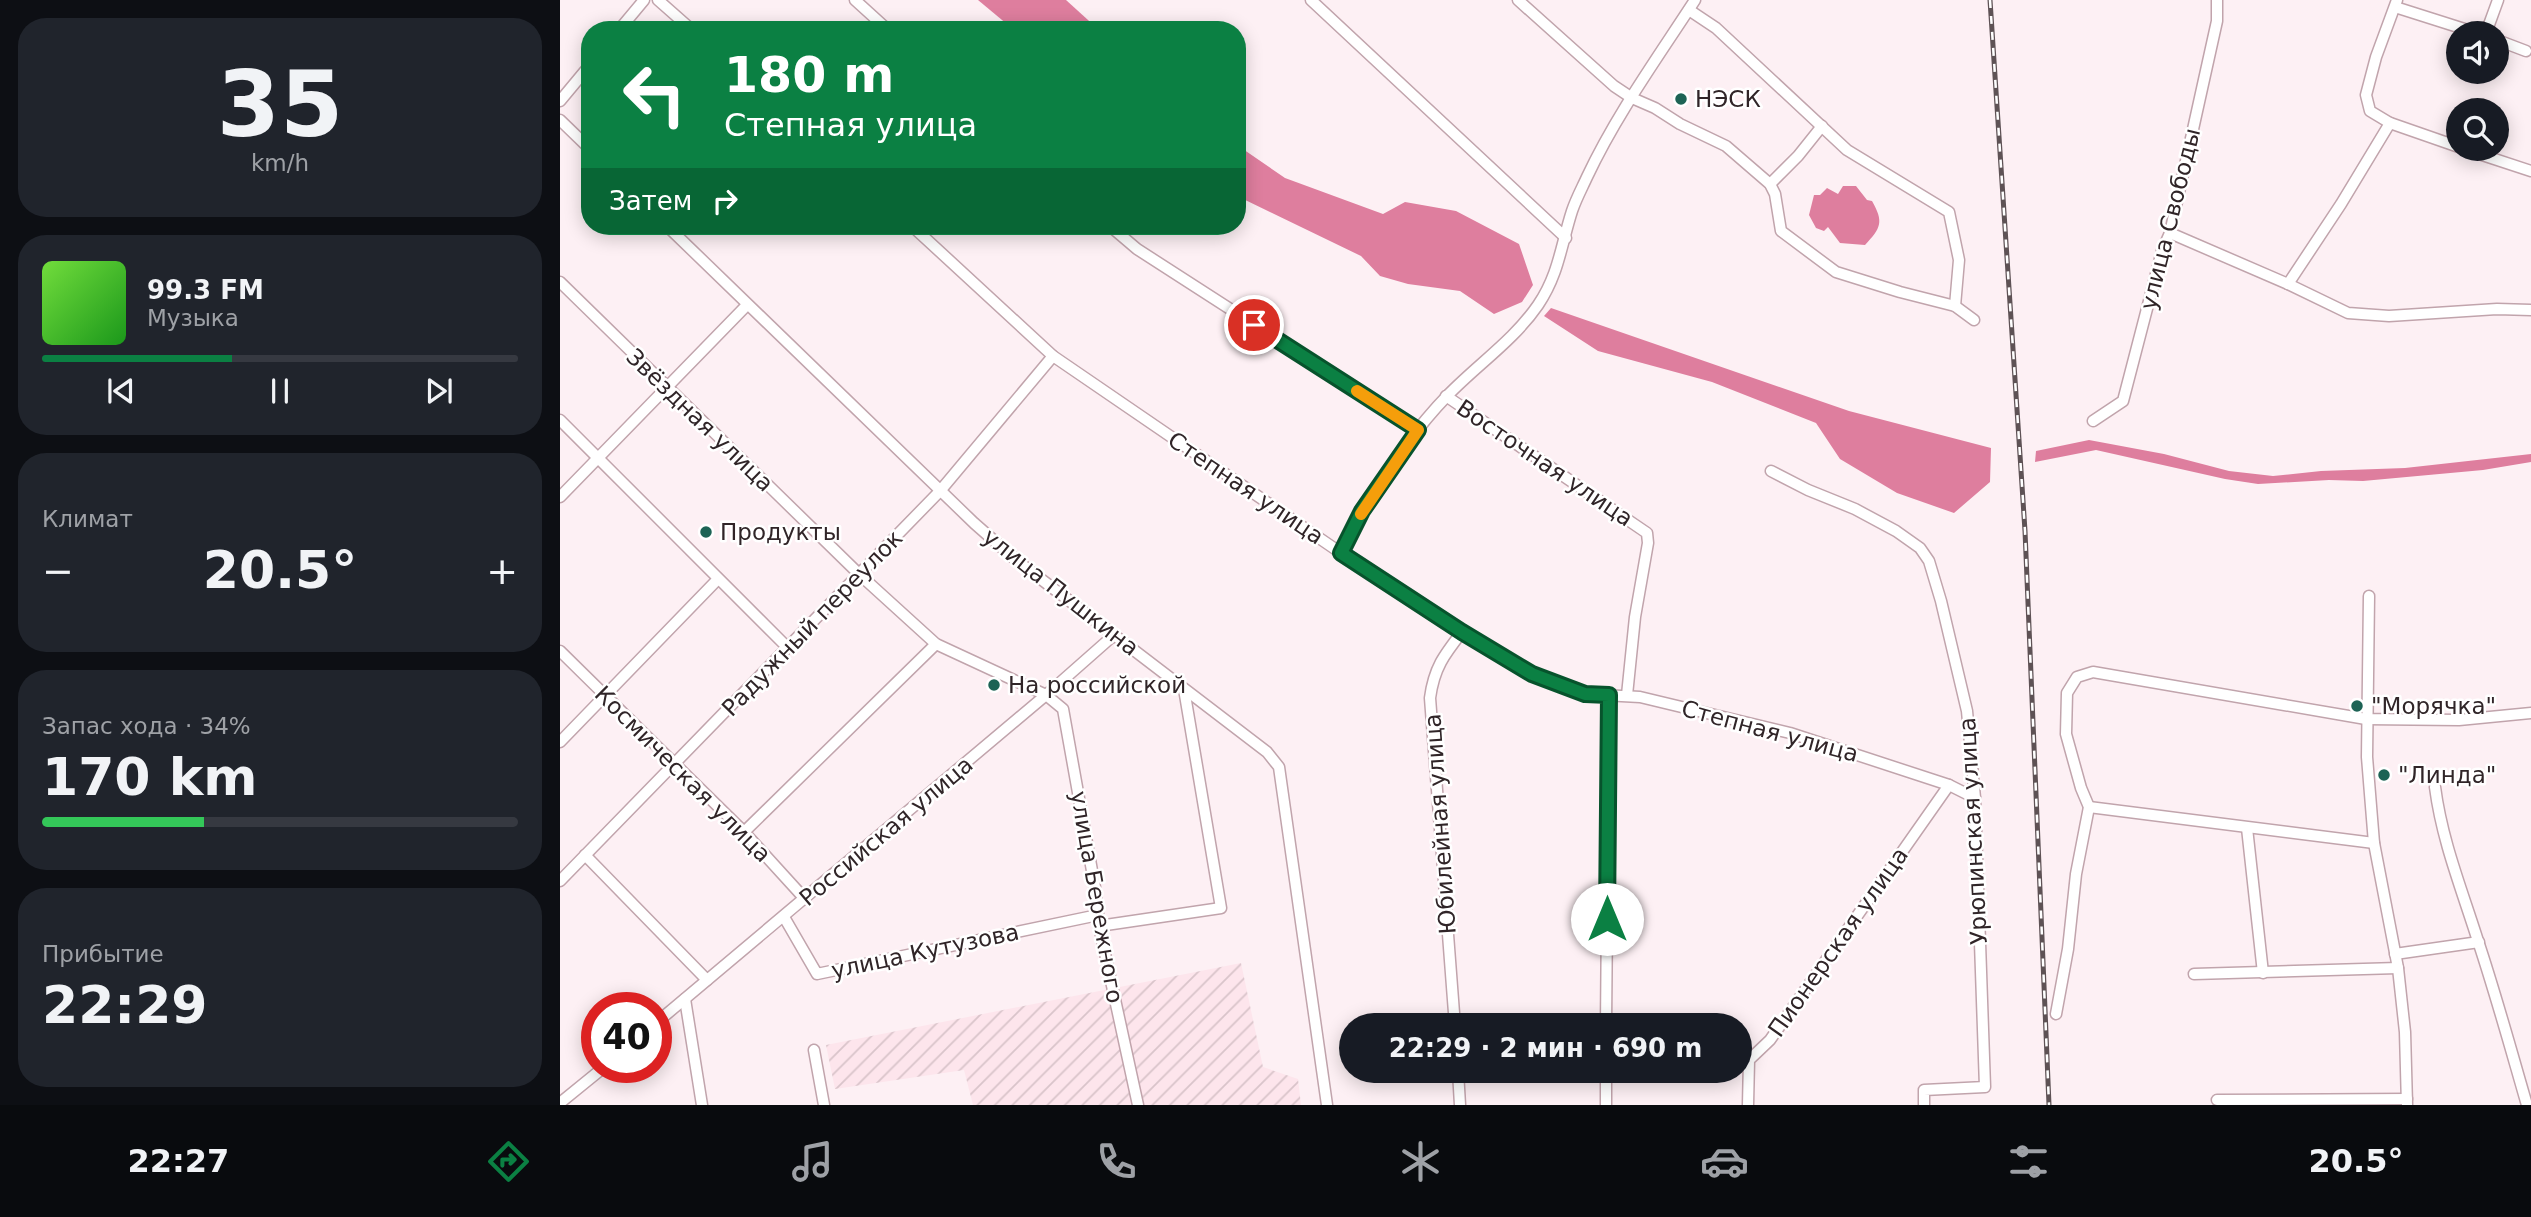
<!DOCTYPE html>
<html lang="ru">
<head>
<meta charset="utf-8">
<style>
	:root { --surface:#171b24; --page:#20242c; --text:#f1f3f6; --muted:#9ea1a6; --line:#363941; --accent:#0b8043 }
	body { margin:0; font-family:"DejaVu Sans",sans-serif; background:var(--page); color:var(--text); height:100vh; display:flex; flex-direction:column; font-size:26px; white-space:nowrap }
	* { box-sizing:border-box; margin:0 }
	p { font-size:23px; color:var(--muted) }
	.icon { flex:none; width:38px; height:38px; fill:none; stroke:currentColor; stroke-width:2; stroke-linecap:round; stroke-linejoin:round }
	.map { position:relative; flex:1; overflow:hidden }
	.sheet { display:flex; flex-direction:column; gap:18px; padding:18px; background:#0d0f14; width:560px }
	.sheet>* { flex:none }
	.top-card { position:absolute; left:21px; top:21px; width:665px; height:214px; border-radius:28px; box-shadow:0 4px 18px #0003; background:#0b8043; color:#fff; overflow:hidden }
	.buttons { position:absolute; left:1886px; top:21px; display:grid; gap:14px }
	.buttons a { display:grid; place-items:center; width:63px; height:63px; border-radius:50%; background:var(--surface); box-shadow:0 4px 18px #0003; font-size:35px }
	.speed { position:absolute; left:21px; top:992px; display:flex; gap:14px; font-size:35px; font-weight:700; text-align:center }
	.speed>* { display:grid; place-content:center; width:91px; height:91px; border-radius:50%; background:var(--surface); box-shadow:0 4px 18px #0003; line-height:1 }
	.speed .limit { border:10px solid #d22; background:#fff; color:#111 }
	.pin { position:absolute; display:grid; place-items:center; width:60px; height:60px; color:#fff; margin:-30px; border:4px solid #fff; border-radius:50%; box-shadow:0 2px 7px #0007 }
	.me { position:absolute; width:77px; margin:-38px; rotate:0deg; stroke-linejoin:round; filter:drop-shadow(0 0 5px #0008) }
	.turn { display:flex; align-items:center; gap:24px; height:147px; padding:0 28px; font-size:32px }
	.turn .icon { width:91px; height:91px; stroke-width:2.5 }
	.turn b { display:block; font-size:49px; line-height:60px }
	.then { display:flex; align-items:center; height:66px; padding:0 28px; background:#0003; gap:14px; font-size:26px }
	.big { font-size:52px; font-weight:700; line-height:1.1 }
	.sheet .card { flex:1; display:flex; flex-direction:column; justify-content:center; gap:10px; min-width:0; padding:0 24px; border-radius:28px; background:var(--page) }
	.sheet .dial { align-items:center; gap:0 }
	.dial b { font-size:91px; line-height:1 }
	.song { display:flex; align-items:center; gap:21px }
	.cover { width:84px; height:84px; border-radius:10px; background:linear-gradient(135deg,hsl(100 70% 55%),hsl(120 70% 35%)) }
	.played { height:7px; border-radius:4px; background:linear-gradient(90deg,var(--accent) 40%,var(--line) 40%) }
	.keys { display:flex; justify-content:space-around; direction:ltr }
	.heat { display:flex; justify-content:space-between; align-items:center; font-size:38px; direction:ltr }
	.charge { height:10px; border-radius:5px; background:linear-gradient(90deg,#34c759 34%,var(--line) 0) }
	.trip { position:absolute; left:779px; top:1013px; width:413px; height:70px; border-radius:35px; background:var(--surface); box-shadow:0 4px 18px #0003; font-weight:700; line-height:70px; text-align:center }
	.tabs { display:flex; height:112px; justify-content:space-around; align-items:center; background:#090b0e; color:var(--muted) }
	.tabs .icon { width:49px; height:49px }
	.tabs .selected { color:var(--accent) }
	.tabs b { font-size:32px; color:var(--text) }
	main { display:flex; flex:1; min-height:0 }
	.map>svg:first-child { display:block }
</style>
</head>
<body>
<main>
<section class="sheet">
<div class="card dial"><b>35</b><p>km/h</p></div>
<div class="card">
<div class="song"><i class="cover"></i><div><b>99.3 FM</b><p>Музыка</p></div></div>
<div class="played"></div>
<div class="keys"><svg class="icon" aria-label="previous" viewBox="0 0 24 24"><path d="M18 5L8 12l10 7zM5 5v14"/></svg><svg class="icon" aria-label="pause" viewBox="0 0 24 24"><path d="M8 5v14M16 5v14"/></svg><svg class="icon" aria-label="next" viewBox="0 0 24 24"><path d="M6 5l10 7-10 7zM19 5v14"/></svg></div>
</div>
<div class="card"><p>Климат</p>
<div class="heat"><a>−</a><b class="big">20.5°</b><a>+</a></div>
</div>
<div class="card"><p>Запас хода · 34%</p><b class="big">170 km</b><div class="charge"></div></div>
<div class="card"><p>Прибытие</p><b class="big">22:29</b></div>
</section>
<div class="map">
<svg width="1971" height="1105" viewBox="0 0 1971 1105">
	<defs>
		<pattern id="industrial-furrows" width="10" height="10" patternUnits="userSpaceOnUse" patternTransform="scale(1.75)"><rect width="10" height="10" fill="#fde5ec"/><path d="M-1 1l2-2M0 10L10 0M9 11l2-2" fill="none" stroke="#d9c4ca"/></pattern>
	</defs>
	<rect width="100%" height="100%" fill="#fdf0f4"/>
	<!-- industrial -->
	<polygon fill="url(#industrial-furrows)" points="681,963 703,1067 738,1079 741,1105 413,1105 404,1070 275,1089 266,1045"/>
	<!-- water -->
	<g fill="#de7e9e">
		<polygon points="418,0 506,0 539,30 454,30"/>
		<polygon points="677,145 725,178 823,214 845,202 896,211 959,244 973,285 962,302 934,314 900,291 848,284 820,276 801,256 677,196"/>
		<path d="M1283 186H1296L1307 200 1312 201C1324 222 1321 228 1305 245L1280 243 1268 227 1264 231 1256 228 1249 215 1254 195H1260L1267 188 1278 194Z"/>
		<polygon points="991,308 1289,411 1431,448 1430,482 1394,513 1337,493 1280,459 1256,423 1152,382 1038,351 984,316"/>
		<polygon points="1529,440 1604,454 1669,471 1713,476 1761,471 1845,468 1971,454 1971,462 1923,470 1803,481 1769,480 1698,484 1665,479 1536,450 1475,462 1476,451"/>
	</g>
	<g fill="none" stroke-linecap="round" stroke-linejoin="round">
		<defs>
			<g id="minor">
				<polyline points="98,0 132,30"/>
				<polyline points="295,0 328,30"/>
				<polyline points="751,0 1006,238"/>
				<polyline points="958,0 1054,86 1072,98 1095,108 1120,124 1166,146 1210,184 1215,194 1221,231 1276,272 1340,292 1395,306 1414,320"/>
				<polyline points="1837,0 1816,57 1806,95 1810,111 1830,123 1899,147"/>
				<polyline points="1835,7 1917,33"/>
				<polyline points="1129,10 1156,28 1287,150 1389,212 1399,260 1395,306"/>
				<polyline points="59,30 84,0"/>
				<polyline points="1926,33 1938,0"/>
				<polyline points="1937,40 1966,51"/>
				<polyline points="0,101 30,65"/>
				<polyline points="0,120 30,149"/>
				<polyline points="1904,149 1971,171"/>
				<polyline points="1210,184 1238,156 1262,126"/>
				<polyline points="107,226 414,523 456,560 707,752 719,767 767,1105"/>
				<polyline points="352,226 493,356 781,553 902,632 972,674 1025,694 1080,697 1230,733 1389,785 1415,798"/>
				<polyline points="550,226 577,249 858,430"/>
				<polyline points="1610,233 1728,284 1788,313 1829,316 1937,309 1971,310"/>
				<polyline points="0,282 299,574 376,644 486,695 503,709 536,893 539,926 578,1105"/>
				<polyline points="1728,284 1781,204 1830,123"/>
				<polyline points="886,396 1087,533 1088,543 1075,617 1067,695"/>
				<polyline points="0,420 227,647"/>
				<polyline points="1533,421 1563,401 1602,251 1610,233 1657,21 1657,0"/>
				<polyline points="1211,471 1248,490 1295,509 1336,531 1360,548 1369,561 1381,601 1407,711 1415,798 1425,1087 1364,1090 1364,1105"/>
				<polyline points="0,497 187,305"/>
				<path d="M781 553C808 500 846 438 888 395 917 365 954 340 978 305 999 274 1001 245 1012 211 1016 199 1022 188 1027 177 1056 115 1098 57 1135 0"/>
				<polyline points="1809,596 1807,757 1814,843 1838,968 1845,1032 1847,1105"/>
				<polyline points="0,651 184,832 245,899"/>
				<polyline points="0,742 158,579"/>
				<path d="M1875 787C1882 841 1902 890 1918 941 1936 995 1951 1050 1967 1105"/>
				<polyline points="1529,807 1814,843"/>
				<polyline points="1687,828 1703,973"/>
				<polyline points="184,832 376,644"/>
				<polyline points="25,855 147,980"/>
				<polyline points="0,881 380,491 493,356"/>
				<polyline points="224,917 257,974 538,915"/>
				<polyline points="539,926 661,908 624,689"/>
				<polyline points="1835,954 1919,942"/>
				<polyline points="1634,974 1838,968"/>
				<polyline points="125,999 142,1105"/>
				<polyline points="1496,1014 1508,949 1516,874 1529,807 1521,788 1506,734 1507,693 1517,677 1533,672 1806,719 1899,720 1971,713"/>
				<polyline points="96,1023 486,695 554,635"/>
				<path d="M895 1026 870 698C874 668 884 655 902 632"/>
				<polyline points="1046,1026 1049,695"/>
				<polyline points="254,1050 264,1105"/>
				<polyline points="898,1071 900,1105"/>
				<polyline points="1657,1100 1847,1099"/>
				<polyline points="0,1103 43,1068"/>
				<polyline points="1046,1105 1046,1071"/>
				<polyline points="1188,1105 1189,1060 1210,1040 1389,785"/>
			</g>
		</defs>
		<!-- minor casing -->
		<use href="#minor" stroke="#c1a4ac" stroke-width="13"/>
		<!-- minor -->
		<use href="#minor" stroke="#fff" stroke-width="10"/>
		<defs>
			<polyline id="rail" points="1430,0 1465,531 1489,1105"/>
		</defs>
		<!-- rail casing -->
		<use href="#rail" stroke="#5e5255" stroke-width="5"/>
		<!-- rail -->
		<use href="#rail" stroke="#fff" stroke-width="2.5" stroke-dasharray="8" stroke-linecap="butt"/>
	</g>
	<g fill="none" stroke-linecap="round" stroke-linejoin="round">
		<defs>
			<polyline id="route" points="694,325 858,430 802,511 781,553 902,632 972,674 1025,694 1049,695 1047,919"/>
		</defs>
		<!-- route casing -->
		<use href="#route" stroke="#07532c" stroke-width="18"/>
		<!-- route -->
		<use href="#route" stroke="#0b8043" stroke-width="12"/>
		<!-- slow -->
		<polyline stroke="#f59e0b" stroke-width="12" points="797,391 858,430 801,514"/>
	</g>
	<!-- markers -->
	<g fill="#1d6355" stroke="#fff" stroke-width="2.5">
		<circle cx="1121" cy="99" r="7"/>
		<circle cx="146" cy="532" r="7"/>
		<circle cx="434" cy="685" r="7"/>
		<circle cx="1797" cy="706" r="7"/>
		<circle cx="1824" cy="775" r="7"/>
	</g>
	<g text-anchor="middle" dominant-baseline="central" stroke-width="5" stroke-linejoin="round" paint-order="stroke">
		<!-- poi labels -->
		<g font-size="23" fill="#302528" stroke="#fff" text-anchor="start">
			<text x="1135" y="99">НЭСК</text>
			<text x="160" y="532">Продукты</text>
			<text x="448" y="685">На российской</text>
			<text x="1811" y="706">"Морячка"</text>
			<text x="1838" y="775">"Линда"</text>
		</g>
		<!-- street labels -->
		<g font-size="23" fill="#302528" stroke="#fff">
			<text transform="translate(1610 219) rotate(-76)">улица Свободы</text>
			<text transform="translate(140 420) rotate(44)">Звёздная улица</text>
			<text transform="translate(985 463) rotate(34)">Восточная улица</text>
			<text transform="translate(686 488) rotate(34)">Степная улица</text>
			<text transform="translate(501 592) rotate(38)">улица Пушкина</text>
			<text transform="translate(252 623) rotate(-46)">Радужный переулок</text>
			<text transform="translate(1210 731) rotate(15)">Степная улица</text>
			<text transform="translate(123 774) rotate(45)">Космическая улица</text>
			<text transform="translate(880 824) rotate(-94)">Юбилейная улица</text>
			<text transform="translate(326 831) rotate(-40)">Российская улица</text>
			<text transform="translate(1413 831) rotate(-93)">Урюпинская улица</text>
			<text transform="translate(537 897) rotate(80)">улица Бережного</text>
			<text transform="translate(1278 942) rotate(-55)">Пионерская улица</text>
			<text transform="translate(365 951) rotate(-12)">улица Кутузова</text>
		</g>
	</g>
</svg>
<div class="buttons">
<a><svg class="icon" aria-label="sound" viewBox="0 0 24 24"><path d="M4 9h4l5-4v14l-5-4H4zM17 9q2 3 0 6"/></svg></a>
<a><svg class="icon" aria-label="search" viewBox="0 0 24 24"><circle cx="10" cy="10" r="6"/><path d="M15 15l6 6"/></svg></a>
</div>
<div class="speed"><div class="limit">40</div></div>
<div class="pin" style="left:694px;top:325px;background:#d93025"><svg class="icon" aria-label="arrive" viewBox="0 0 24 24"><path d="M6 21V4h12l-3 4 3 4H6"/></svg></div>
<svg class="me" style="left:1047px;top:919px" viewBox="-20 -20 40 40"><circle r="19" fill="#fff"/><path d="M0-13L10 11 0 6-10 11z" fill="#0b8043"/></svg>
<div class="trip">22:29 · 2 мин · 690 m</div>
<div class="top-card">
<div class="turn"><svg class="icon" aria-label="left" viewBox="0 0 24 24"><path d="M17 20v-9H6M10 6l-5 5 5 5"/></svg><div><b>180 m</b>Степная улица</div></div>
<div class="then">Затем<svg class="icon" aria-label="right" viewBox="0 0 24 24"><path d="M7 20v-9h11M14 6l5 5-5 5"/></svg></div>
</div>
</div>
</main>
<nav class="tabs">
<b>22:27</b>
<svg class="icon selected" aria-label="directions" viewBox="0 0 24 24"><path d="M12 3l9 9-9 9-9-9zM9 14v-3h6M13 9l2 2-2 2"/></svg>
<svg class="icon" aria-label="music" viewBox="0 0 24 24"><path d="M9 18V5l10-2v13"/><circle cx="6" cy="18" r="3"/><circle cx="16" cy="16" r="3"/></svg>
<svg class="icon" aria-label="phone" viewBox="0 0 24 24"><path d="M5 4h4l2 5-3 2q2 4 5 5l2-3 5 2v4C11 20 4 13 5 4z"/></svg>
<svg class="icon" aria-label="climate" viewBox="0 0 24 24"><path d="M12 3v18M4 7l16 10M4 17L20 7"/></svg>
<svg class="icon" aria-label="car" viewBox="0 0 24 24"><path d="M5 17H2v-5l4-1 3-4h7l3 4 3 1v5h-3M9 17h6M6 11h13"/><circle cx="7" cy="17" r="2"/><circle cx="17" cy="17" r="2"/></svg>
<svg class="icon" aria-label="filters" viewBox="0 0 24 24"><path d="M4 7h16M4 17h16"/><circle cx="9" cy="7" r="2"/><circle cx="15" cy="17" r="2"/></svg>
<b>20.5°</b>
</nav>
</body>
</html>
